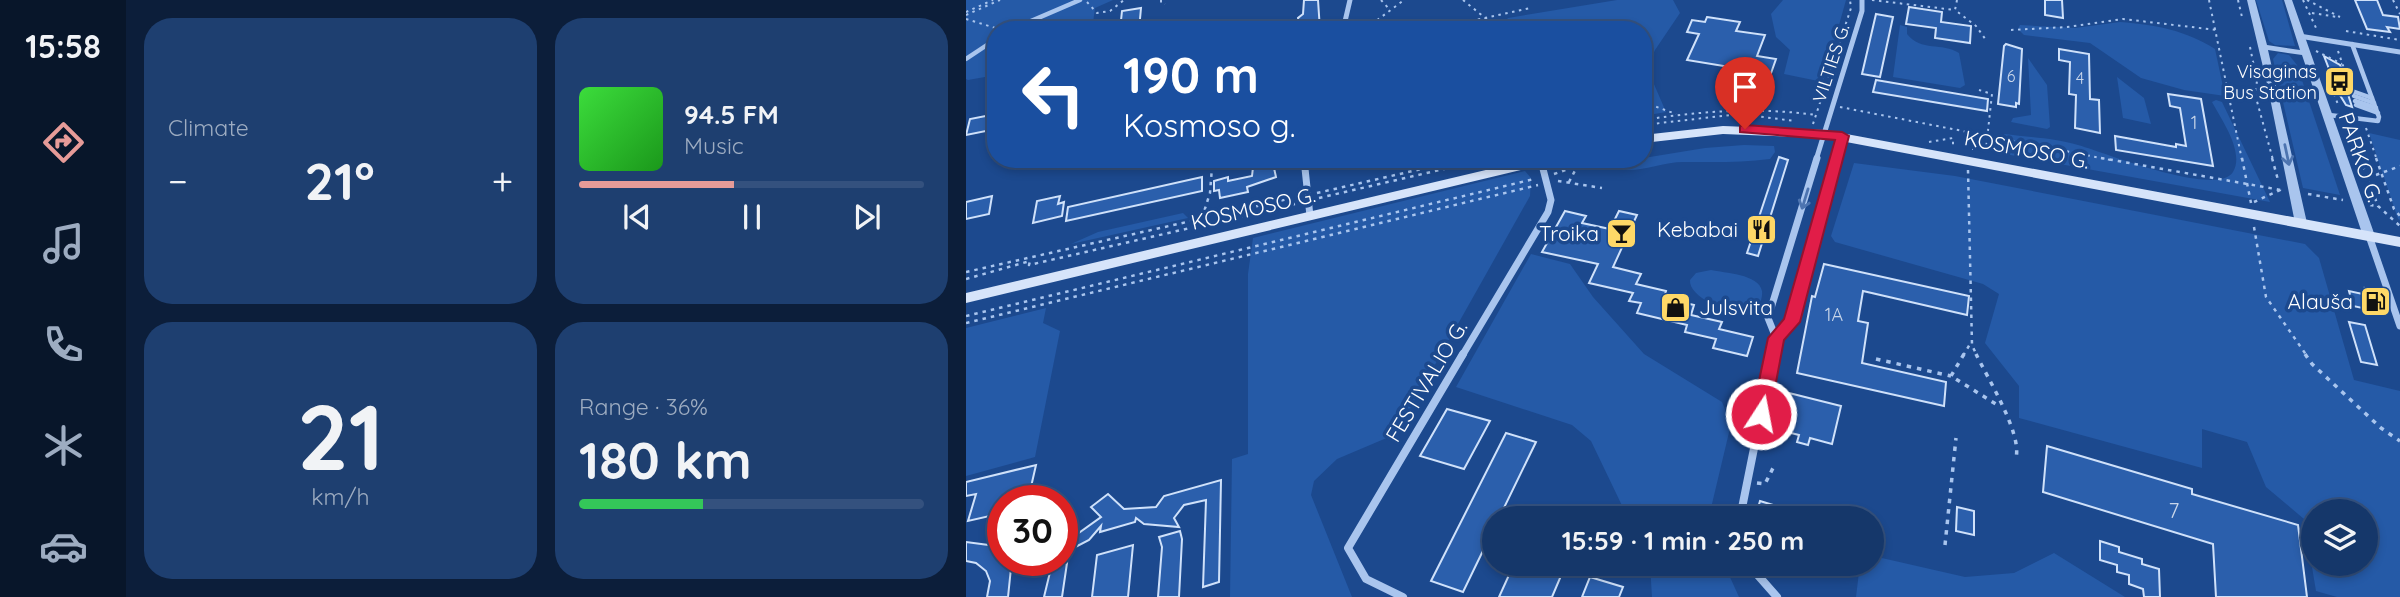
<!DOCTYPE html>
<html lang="en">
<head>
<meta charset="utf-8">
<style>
	:root { --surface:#15376a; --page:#1e3f70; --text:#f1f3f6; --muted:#9dacc1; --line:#34517e; --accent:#e69b98 }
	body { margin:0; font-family:Quicksand,sans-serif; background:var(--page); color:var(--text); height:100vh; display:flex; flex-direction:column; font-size:26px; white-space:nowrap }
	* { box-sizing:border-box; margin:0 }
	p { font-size:23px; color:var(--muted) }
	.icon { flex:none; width:38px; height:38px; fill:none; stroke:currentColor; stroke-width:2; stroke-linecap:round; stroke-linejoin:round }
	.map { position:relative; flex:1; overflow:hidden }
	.side { display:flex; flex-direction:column; gap:18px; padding:18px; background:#0c1e3a; width:840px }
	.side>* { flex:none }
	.top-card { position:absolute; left:21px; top:21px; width:665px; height:147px; border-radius:28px; box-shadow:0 4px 10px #0003,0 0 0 2px var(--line); background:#1a4fa0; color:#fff; overflow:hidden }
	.tools { position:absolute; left:1335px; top:499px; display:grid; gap:14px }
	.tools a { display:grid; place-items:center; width:77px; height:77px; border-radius:50%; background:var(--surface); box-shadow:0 4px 10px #0003,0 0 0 2px var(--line); font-size:35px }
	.speed { position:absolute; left:21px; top:485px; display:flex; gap:14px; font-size:35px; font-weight:700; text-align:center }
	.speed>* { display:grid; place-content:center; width:91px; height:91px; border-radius:50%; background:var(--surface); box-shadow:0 4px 10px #0003,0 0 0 2px var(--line); line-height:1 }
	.speed .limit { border:10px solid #d22; background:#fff; color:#111 }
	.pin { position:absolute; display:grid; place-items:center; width:60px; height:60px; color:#fff; margin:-72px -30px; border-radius:50% 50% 50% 0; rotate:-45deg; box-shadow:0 0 7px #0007 }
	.pin .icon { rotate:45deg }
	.me { position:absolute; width:77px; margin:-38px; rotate:11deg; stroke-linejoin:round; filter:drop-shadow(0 0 5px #0008) }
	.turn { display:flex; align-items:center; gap:24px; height:147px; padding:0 21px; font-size:32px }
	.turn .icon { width:91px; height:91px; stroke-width:2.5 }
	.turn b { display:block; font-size:49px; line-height:60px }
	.big { font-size:52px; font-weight:800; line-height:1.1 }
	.side .widget { flex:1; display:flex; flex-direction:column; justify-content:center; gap:10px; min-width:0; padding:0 24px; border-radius:28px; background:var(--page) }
	.side .dial { align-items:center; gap:0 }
	.dial b { font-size:91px; line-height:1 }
	.song { display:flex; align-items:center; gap:21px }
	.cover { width:84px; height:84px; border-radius:10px; background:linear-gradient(135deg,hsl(120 70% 55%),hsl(120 70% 35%)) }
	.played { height:7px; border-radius:4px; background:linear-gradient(90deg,var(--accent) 45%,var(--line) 45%) }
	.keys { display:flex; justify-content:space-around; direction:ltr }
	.heat { display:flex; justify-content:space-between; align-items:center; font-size:38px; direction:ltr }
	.charge { height:10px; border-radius:5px; background:linear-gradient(90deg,#34c759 36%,var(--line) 0) }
	.side .tiles { flex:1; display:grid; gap:18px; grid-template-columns:repeat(2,1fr) }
	.trip { position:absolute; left:516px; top:506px; width:402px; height:70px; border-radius:35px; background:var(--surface); box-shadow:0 4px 10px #0003,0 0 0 2px var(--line); font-weight:800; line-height:70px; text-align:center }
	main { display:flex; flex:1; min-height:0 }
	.tab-bar { display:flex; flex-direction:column; width:126px; justify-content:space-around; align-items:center; background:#08162a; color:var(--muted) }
	.tab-bar .icon { width:49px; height:49px }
	.tab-bar .current { color:var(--accent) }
	.tab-bar b { font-size:32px; color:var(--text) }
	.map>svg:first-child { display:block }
</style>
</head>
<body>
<main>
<nav class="tab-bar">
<b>15:58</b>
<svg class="icon current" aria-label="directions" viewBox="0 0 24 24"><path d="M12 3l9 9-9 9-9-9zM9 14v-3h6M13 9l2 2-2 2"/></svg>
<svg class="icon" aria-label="music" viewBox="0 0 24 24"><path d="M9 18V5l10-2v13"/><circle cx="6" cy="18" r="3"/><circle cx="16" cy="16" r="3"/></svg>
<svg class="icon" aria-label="phone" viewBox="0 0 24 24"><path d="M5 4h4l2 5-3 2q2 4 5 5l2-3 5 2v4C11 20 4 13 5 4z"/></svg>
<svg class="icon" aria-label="climate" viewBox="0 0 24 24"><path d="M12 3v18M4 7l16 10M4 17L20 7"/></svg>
<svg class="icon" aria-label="car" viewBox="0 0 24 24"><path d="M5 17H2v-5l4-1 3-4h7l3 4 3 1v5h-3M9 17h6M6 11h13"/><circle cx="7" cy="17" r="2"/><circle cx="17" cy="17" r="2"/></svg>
</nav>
<section class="side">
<div class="tiles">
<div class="widget"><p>Climate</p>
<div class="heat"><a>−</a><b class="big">21°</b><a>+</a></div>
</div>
<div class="widget">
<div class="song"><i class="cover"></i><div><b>94.5 FM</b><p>Music</p></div></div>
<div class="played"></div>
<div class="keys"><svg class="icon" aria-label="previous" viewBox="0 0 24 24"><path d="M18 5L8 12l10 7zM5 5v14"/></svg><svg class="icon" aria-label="pause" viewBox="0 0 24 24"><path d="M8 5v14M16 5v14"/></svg><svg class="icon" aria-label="next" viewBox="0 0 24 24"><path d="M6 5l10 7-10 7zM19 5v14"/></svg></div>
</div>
<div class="widget dial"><b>21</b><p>km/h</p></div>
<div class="widget"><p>Range · 36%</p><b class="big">180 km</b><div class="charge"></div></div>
</div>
</section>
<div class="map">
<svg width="1434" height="597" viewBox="0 0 1434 597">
	<rect width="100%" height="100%" fill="#1c498e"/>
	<!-- green -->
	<g fill="#255aa7" fill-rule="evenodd">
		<polygon points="0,0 147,0 129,8 126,30 30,30 30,75 2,80 0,79"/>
		<polygon points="651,0 707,0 714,13 689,50 681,68 700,112 677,116 677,30 538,30 536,25 542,18"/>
		<polygon points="817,0 880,0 857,82 818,74 824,50 810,37 805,14"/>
		<polygon points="1290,0 1316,0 1329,46 1309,45 1303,41"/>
		<path d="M1154 22C1190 25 1219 30 1249 49L1259 96 1218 90 1175 78 1124 43 1058 35 1052 29 1054 25 1109 28Z"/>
		<path d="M934 25 941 27V34C955 52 976 42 993 53L999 85 994 88 927 77Z"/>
		<polygon points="1312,53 1323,55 1331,65 1374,195 1337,188 1307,59"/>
		<polygon points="1062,58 1081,85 1084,127 1081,129 1045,122 1047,118 1065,115"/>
		<polygon points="1151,77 1178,98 1185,124 1157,118"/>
		<path d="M1250 100 1256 102 1304 202 1028 152 1038 134C1062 137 1089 138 1112 145 1137 152 1251 198 1267 172 1279 152 1255 119 1246 102Z"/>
		<polygon points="1403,133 1434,140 1434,220 1432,219"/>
		<path d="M778 145 808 146 809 152 804 159C775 163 746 162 717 162 694 162 668 176 646 167L647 163 739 148Z"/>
		<path d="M888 163 989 176 1339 244 1353 258 1388 380 1434 391V597H1371L1350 591 1338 519 1300 487 1281 442 1236 429V468L1053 418V386L1019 343 1033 294 1017 284 869 242 865 236ZM1348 511H1400V564H1348Z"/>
		<polygon points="559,171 565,178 564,196 430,434 371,459 348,481 345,495 386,597 264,597 266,459 282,454 282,274 287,238"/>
		<polygon points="217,213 222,218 105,244 132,232"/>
		<polygon points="565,254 604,264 627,297 678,354 756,402 765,424 745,508 747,518 662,518 625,441 606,425 490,387"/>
		<path d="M745 270C758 273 793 274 796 291 797 297 793 306 791 313 774 320 722 299 724 280L730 273Z"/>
		<polygon points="80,308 77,323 94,331 69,457 0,476 0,328"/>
		<polygon points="1088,553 1159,597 890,597 894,564 906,564 907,556 999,577 1048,573"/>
		<polygon points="684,564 758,564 773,597 686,597"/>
	</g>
	<!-- building -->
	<g fill="#2b5fac" stroke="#cfe1fa" stroke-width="2">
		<polygon points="338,0 352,0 354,30 334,30 332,18 337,14"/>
		<polygon points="1079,0 1096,0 1097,18 1079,15"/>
		<polygon points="1389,0 1411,0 1417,15 1432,17 1434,29 1421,27 1424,32 1401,29"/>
		<polygon points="943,7 976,12 975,22 1005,26 1004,43 969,38 970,28 940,24"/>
		<polygon points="175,8 173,30 154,30 156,11"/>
		<polygon points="910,14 927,17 914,77 896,74"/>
		<polygon points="741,17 774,22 770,31 799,35 791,56 810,59 804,76 790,74 786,85 764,81 770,68 721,60 733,34 721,32 726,20 739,22"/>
		<polygon points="1040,44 1056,49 1053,104 1050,103 1050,107 1032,104 1038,46"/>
		<polygon points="1093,49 1123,54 1124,99 1133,100 1134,133 1109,128 1110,95 1103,94 1104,62 1093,60"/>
		<polygon points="1358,56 1374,65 1384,87 1381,91 1386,107 1380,105 1372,92"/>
		<polygon points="910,80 1022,99 1021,111 907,92"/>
		<polygon points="1202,94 1235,99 1247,166 1150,150 1149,136 1210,147 1210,144 1220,146 1214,108 1204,106"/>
		<polygon points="30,114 30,129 0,135 4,119"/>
		<polygon points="813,157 822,160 792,256 781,253"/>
		<polygon points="288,159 306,159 310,177 281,187 282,192 254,198 253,190 248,191 248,181 262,177 262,181 286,176"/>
		<polygon points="236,177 236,191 100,221 102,207"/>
		<polygon points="26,196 23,214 0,219 0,202"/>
		<polygon points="94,196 92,204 98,202 96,216 67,223 71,201"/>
		<polygon points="599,211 620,216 616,223 644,229 653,211 671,215 647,267 675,274 670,284 700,291 698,298 728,305 725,315 756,322 753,329 787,337 781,356 747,348 750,339 719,332 721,325 671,313 675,303 663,301 667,293 623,283 632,264 576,252"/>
		<polygon points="858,264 1003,296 1001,315 897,291 892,321 902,323 896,363 980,382 978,406 831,373 846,296 849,297"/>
		<polygon points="1399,288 1412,290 1419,313 1387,306 1383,291 1401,295"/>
		<polygon points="1383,322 1399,325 1411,365 1395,362"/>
		<polygon points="823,393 875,406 866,444 844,438 842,445 831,442 833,435 813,430"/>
		<polygon points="481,409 524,421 498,469 454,456"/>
		<polygon points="540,433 570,442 533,518 528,518 528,528 497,592 465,581"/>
		<polygon points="1081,446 1226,489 1226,494 1332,525 1341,597 1250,597 1247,544 1077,492"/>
		<polygon points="70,465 62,500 37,500 37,513 2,521 10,494 0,496 0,482"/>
		<polygon points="255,480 253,582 237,587 240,500 218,505 208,518 213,527 178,524 170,518 169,522 134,532 135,526 123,540 96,554 96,545 135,517 125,507 142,494 158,509 190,507 198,496"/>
		<polygon points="794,501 840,515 839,518 789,518"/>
		<polygon points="991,507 1008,511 1008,535 990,531"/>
		<polygon points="214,531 216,539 213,597 192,597 196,547 193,537"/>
		<polygon points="1134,541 1153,547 1153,552 1176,559 1176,564 1193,569 1194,597 1178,597 1177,589 1163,584 1163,575 1151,572 1151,565 1134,560"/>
		<polygon points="0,542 30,546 37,553 37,560 41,560 45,568 42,597 21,597 24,581 20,571 10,563 0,561"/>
		<polygon points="167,545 162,597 126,597 131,555"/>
		<polygon points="101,563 96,597 78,597 85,568"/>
		<polygon points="548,564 600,564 586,597 533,597"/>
		<polygon points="624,577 657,587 653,597 616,597"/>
	</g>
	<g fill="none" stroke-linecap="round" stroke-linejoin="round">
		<!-- path-far2 -->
		<g stroke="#a9c5ee" stroke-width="2" stroke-dasharray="2.5 4.5" stroke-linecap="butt">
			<polyline points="195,0 195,3 199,4"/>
			<polyline points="415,0 424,10"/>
			<polyline points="497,0 534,30"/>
			<polyline points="906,0 989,10"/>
			<polyline points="991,0 989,10 1010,26 1020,40"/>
			<polyline points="1243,0 1276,160"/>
			<polyline points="1272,0 1276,17"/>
			<polyline points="1337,0 1351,30"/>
			<polyline points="1341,0 1374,17"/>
			<polyline points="1427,0 1434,14"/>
			<polyline points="121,2 131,13 144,11 158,0"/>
			<polyline points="0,12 27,0"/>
			<polyline points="1346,13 1371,17"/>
			<polyline points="0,15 34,0"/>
			<polyline points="0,19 36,30"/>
			<polyline points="80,25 92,30"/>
			<polyline points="98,30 142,22"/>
			<polyline points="393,30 402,27 438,0"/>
			<polyline points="464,30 564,8"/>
			<polyline points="1045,30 1101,27 1157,19 1251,30"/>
			<polyline points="1380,31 1434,40"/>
			<polyline points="1284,47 1291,81 1289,94 1307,160"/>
			<polyline points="1350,51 1376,64"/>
			<polyline points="1372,51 1383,83"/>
			<polyline points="1368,94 1373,107"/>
			<polyline points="677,102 710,114"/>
			<polyline points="874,107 1145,160"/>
			<path d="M677 120C735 111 792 107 850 115"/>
			<polyline points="847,124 885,8 884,0"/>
			<polyline points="677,125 773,114 829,121"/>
			<polyline points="1382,125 1395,160"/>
			<polyline points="1400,128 1411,160"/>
			<polyline points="963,142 987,138 987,145"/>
			<polyline points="1007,150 1007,146 1020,149 1026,94 1013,90"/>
			<polyline points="495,160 499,159"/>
			<polyline points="517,160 521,159"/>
			<polyline points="628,160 631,159"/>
		</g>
		<!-- path-far1 -->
		<g stroke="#a9c5ee" stroke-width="2.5" stroke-dasharray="3.5 5" stroke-linecap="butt">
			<polyline points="1135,158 1315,190"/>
			<polyline points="1276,158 1285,203"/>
			<polyline points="1306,158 1312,180"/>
			<polyline points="1394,158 1412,206 1434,226"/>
			<polyline points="1410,158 1428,209 1434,216"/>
			<polyline points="1002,170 1006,345 1011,356"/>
			<polyline points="588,174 631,159"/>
			<polyline points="1402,178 1434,166"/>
			<polyline points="592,181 636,188"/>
			<polyline points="603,182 613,163 612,159"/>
			<polyline points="351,193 499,159"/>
			<polyline points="1342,194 1377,200"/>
			<polyline points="353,198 521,159"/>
			<polyline points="1288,202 1314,190 1314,187"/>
			<polyline points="1404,205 1412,206"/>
			<polyline points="236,218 244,193 246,167"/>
			<polyline points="1288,227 1300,297 1341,356"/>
			<polyline points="0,272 331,197"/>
			<polyline points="0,279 64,261 63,265 333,203"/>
			<polyline points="0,316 568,179"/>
			<polyline points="0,323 572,185"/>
			<polyline points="997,356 1004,344"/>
		</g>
		<!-- path -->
		<g stroke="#a9c5ee" stroke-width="3.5" stroke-dasharray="4.5 6" stroke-linecap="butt">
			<polyline points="998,354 985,376 1033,406"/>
			<path d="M1010 354C1022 379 1056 433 1050 458"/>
			<polyline points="1339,354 1346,364 1415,428 1434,441"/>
			<polyline points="910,359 985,376"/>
			<polyline points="791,483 799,484 807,468"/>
			<polyline points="979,545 990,438"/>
		</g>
		<!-- service -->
		<g stroke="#a9c5ee" stroke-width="4.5">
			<polyline points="1386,91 1406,98"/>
			<polyline points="1388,96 1408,103"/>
			<polyline points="1389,101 1410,108"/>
			<polyline points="1390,105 1412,113"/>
			<polyline points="1363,115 1412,121 1413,117 1386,44"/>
		</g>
		<!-- pedestrian -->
		<g stroke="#a9c5ee" stroke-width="4.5">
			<polyline points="44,30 114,0"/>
			<polyline points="0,59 30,39"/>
		</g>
		<!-- minor-far2 -->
		<g stroke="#a9c5ee" stroke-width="5">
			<polyline points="377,30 384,0"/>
			<polyline points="1333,36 1434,52"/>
			<polyline points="850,160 896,11 896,0"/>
			<polyline points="870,160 876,136"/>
		</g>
		<!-- minor-far1 -->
		<g stroke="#a9c5ee" stroke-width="7">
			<polyline points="338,159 344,216"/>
			<polyline points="1403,236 1434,326"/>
			<polyline points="810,338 802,318 851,158"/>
			<polyline points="496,356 582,212 585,200 575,161"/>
			<polyline points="806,356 810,338 826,322 870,158"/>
		</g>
		<!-- minor -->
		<g stroke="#a9c5ee" stroke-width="8">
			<polyline points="774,518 807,354"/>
			<polyline points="782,564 811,597"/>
			<polyline points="437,597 400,579 382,548 497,354"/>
		</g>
		<!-- tertiary -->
		<polygon fill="#a9c5ee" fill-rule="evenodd" points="1281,0 1289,0 1301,45 1334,50 1318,0 1326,0 1409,236 1407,239 1403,240 1397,236 1336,55 1302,50 1341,223 1335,227 1329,223 1302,88"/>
		<!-- secondary -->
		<g fill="#d6e4fa" fill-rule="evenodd">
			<polygon points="757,126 859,130 1434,237 1434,247 859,138 757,134 677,143 677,135"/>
			<polygon points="566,159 590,159 584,163 0,303 0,293"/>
		</g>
	</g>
	<!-- one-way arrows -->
	<defs><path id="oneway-shaft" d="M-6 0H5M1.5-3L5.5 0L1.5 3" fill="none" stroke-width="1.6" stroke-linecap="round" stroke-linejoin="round" transform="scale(1.75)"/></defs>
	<g stroke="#4d74b0">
		<use href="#oneway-shaft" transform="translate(1321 155) rotate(78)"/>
		<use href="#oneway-shaft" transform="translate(839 199) rotate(107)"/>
	</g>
	<!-- route -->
	<polygon fill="#e11d48" stroke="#92132f" stroke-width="2" points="779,125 876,132 883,136 834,322 818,340 804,414 801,420 795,422 788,420 786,414 802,338 818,319 869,140 774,132 774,126"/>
	<!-- icons -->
	<defs>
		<symbol id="bus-square" viewBox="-11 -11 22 22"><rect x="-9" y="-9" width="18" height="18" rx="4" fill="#fed867" stroke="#1c498e"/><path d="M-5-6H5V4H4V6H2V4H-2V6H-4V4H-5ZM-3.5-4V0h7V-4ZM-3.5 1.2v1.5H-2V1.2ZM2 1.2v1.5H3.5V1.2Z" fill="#111"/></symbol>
		<symbol id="restaurant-square" viewBox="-11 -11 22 22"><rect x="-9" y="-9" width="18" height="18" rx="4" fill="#fed867" stroke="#1c498e"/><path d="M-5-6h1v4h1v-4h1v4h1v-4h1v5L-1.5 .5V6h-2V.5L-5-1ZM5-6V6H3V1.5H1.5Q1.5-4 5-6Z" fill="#111"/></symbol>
		<symbol id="bar-square" viewBox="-11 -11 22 22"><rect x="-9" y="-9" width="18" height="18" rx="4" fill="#fed867" stroke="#1c498e"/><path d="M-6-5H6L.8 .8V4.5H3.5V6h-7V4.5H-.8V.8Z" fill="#111"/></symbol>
		<symbol id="fuel-square" viewBox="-11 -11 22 22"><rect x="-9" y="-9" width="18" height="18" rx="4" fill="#fed867" stroke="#1c498e"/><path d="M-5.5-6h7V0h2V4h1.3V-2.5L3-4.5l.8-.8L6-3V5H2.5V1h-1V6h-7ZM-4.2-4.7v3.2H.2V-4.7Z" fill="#111"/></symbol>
		<symbol id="shop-square" viewBox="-11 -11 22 22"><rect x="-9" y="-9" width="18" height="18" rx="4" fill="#fed867" stroke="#1c498e"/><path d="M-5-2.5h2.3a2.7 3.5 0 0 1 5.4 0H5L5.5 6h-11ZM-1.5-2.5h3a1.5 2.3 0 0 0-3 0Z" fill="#111"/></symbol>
	</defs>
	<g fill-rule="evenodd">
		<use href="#bus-square" x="1356" y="64" width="35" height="35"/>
		<use href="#restaurant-square" x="778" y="212" width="35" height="35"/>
		<use href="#bar-square" x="638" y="216" width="35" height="35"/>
		<use href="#fuel-square" x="1392" y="284" width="35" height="35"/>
		<use href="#shop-square" x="692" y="290" width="35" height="35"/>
	</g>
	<g text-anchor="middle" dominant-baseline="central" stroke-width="7" stroke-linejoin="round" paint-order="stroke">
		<!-- far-number labels -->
		<g font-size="16" fill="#cad7ea">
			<text x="1045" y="76">6</text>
			<text x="1114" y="78">4</text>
		</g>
		<!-- far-street labels -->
		<g font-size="18" fill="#fff" stroke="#1c498e">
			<text transform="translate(865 63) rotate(-72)">VILTIES G.</text>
		</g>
		<!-- far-poi labels -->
		<g font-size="18" fill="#fff" stroke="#1c498e" text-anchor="end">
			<text x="1351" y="71">Visaginas<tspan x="1351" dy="21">Bus Station</tspan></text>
		</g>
		<!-- number labels -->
		<g font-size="18" fill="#cad7ea">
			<text x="1228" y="122">1</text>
			<text x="868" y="314">1A</text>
		</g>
		<!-- street labels -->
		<g font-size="21" fill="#fff" stroke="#1c498e">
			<text transform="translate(1061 149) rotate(11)">KOSMOSO G.</text>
			<text transform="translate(1395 157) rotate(71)">PARKO G.</text>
			<text transform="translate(287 208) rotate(-13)">KOSMOSO G.</text>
			<text transform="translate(460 381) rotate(-59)">FESTIVALIO G.</text>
		</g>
		<!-- poi labels -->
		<g font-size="21" fill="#fff" stroke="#1c498e" text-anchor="end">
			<text x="772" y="229">Kebabai</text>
			<text x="633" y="233">Troika</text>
			<text x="1387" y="301">Alauša</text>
			<text x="733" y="307" text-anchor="start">Julsvita</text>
		</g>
		<!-- near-number labels -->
		<g font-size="21" fill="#cad7ea">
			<text x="1208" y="510">7</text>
		</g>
	</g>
</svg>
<div class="tools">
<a><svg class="icon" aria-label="layers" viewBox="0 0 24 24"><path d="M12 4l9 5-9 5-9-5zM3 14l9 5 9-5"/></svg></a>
</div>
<div class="speed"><div class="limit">30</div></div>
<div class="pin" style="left:779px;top:129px;background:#d93025"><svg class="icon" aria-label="arrive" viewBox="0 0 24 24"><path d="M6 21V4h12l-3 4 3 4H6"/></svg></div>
<svg class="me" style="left:795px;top:414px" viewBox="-20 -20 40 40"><circle r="17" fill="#e11d48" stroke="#fff" stroke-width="3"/><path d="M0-11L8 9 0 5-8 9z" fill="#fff"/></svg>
<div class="trip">15:59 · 1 min · 250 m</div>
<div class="top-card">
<div class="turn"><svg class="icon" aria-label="left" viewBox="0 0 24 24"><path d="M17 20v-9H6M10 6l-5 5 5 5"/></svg><div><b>190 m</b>Kosmoso g.</div></div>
</div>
</div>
</main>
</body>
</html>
